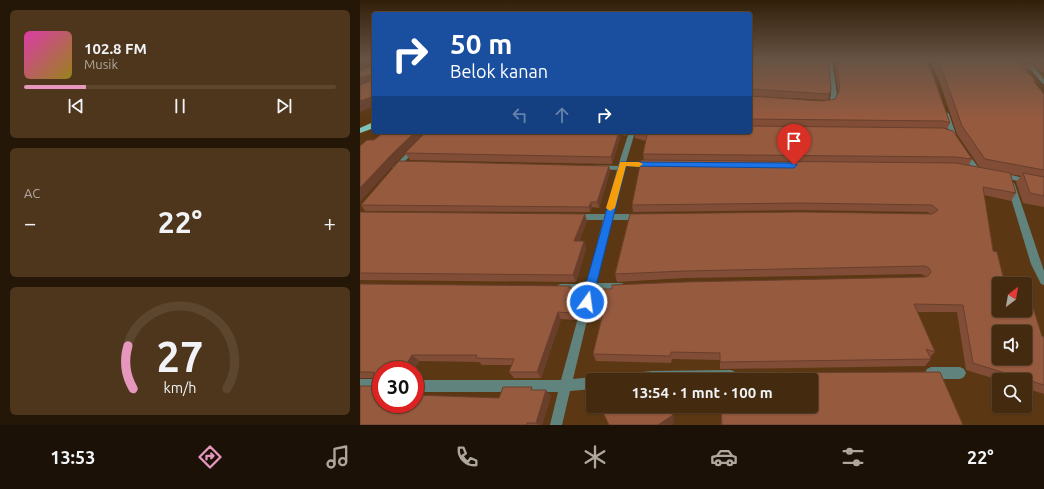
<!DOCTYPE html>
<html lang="id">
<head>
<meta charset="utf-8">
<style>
	:root { --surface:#442a0e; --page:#4e361c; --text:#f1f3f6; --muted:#afa79e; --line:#5c462e; --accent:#e797bd }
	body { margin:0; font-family:Ubuntu,sans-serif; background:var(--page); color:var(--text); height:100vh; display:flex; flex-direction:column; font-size:15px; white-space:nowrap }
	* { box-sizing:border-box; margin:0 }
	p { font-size:13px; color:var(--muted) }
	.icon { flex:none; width:22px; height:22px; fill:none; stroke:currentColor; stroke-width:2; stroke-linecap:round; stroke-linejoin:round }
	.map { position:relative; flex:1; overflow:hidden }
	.drawer { display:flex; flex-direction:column; gap:10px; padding:10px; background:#251708; width:360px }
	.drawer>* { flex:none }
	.hud { position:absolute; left:12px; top:12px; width:380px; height:122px; border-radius:4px; box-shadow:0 1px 3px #0004,0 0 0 1px var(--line); background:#1a4fa0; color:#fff; overflow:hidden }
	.needle { width:26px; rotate:31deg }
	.tools { position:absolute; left:632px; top:277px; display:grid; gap:8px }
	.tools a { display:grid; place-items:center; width:40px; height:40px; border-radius:4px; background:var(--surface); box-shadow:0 1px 3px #0004,0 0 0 1px var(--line); font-size:20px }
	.speed { position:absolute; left:12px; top:361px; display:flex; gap:8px; font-size:20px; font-weight:700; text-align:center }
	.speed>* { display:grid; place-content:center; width:52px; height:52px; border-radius:50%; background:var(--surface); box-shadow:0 1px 3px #0004,0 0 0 1px var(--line); line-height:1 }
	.speed .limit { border:6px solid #d22; background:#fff; color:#111 }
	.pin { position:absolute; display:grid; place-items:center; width:34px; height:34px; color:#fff; margin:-41px -17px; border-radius:50% 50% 50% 0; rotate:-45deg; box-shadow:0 0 4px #0007 }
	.pin .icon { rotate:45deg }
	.me { position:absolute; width:44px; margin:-22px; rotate:14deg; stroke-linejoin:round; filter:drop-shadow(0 0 3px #0008) }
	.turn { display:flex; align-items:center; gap:14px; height:84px; padding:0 12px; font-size:18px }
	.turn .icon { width:52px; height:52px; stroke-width:2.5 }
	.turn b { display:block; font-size:28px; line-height:34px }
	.lanes { display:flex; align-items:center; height:38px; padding:0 12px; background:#0003; justify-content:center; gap:20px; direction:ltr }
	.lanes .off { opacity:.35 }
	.big { font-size:30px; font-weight:700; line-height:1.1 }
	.drawer .widget { flex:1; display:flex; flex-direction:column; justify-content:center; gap:6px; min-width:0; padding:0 14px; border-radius:6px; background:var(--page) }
	.drawer .dial { align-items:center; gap:0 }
	.dial svg { height:104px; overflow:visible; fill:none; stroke:var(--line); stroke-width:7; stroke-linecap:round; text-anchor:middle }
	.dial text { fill:var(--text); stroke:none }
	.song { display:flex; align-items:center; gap:12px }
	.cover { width:48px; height:48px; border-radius:6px; background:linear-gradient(135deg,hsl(320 70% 55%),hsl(50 70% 35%)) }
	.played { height:4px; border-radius:2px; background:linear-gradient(90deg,var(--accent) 20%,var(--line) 20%) }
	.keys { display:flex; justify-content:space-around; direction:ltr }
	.heat { display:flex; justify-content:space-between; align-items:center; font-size:22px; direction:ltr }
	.trip { position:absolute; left:226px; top:373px; width:232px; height:40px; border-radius:4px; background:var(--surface); box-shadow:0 1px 3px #0004,0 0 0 1px var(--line); font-weight:700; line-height:40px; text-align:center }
	.dock { display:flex; height:64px; justify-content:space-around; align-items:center; background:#1b1106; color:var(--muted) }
	.dock .icon { width:28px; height:28px }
	.dock .on { color:var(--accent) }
	.dock b { font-size:18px; color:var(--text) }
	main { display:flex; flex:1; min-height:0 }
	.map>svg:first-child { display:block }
</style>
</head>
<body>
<main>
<section class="drawer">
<div class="widget">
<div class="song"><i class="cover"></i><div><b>102.8 FM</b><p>Musik</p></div></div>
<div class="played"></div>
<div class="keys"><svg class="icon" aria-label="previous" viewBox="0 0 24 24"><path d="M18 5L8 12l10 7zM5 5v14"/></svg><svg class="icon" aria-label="pause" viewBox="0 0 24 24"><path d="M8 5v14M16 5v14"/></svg><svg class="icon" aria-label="next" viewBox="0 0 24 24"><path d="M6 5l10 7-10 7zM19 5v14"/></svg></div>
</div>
<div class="widget"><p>AC</p>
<div class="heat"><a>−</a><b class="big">22°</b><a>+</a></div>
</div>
<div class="widget dial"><svg viewBox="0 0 100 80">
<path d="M14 69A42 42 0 1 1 86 69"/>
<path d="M14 69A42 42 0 0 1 10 36" stroke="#e797bd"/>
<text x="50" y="56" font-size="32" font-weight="700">27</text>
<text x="50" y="72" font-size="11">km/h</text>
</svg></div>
</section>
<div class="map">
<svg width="684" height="425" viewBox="0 0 684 425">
	<rect width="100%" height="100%" fill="#5b3813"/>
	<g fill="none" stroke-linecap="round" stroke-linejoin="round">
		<!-- street -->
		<g fill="#61837e" fill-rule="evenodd">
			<polygon points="468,59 472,59 477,95 473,104 465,106 462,104 469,102 471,95"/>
			<polygon points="662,59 667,59 684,79 684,84 682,83"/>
			<polygon points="586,112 589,114 596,135 595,136 593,137 590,135 583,114"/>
			<polygon points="269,132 275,132 266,162 290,162 293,164 290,166 265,166 253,214 279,214 283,217 279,220 252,220 236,283 261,283 264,284 266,287 264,290 261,291 234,291 213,379 233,377 237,379 238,380 233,380 233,389 210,391 202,425 190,425 198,392 55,392 55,380 201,380 225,292 201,292 198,291 196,288 198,285 201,284 227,284 243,220 215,220 211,217 215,214 245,214 257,170 238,169 235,167 238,165 258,166"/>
			<polygon points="54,147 56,148 56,150 37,169 33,169 32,168 52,148"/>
			<polygon points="605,151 607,152 621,171 619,173 615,173 602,153"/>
			<polygon points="638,173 641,173 684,182 684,186 638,177 637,175"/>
			<polygon points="648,183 654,183 655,185 684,271 684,285 681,284 671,264 647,185"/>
			<polygon points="571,367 600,367 604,369 606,373 604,377 600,379 571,379 567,377 565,373 567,369"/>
			<polygon points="371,370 375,372 377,376 375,380 257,380 259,376 263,374 292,371"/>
			<rect x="0" y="379" width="21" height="12"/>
		</g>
		<!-- primary -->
		<polygon fill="#7ac4b9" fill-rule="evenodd" points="11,123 14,123 14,128 0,133 0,128"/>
	</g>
	<!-- wall -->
	<g fill="#814d36" fill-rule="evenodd">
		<path d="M390 59 471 89 468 100 475 99 478 92 474 59H566L590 123 587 129 612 159 608 166 620 168 597 134 580 83 569 59H684V72L679 71 673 64 669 70H664L676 81 675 83 684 94V207L663 203 656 182 661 176 650 174 656 193 651 201 624 195 639 284 682 336 684 337V394L665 388V380H639L606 370 597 312H557L575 352 570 357 571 359 565 366 360 369V360L312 359 311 363 236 361 233 354 241 320H229L226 313 252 289 565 277 564 275 560 274 325 278 257 282 255 274 570 214 568 212 439 210 273 212 272 205 284 160 283 154 286 141 275 138 274 132H390V96L462 101 467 100 390 96ZM390 126 581 128H582L391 126Z"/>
		<polygon points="66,132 268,132 266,136 261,135 252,164 50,160 45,153 37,161 14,140"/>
		<polygon points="249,166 250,171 239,208 232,207 230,212 5,211 1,205"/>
		<polygon points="0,212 227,221 219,241 224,241 226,249 216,282 0,280"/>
		<polygon points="0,284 210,286 211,288 220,289 222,296 216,320 201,319 181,378 154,378 149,372 152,365 122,365 119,362 59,361 54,370 21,370 21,404 139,398 174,390 191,396 182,425 0,425 14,386 14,378 0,378"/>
		<polygon points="580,372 603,425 361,425 361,406 451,406 451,380 360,380 361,373"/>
	</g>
	<!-- shaded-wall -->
	<g fill="#693f2c">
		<polygon points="8,75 13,83 0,88 0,78"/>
		<polygon points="14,96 14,106 0,112 0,101"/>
		<polygon points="55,132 66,132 37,161 0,202 0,188 32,154"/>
		<polygon points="259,132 261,132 261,135 252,164 251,157"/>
		<polygon points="249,166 250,171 239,208 237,202"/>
		<polygon points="231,202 232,207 230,212 229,207"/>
		<polygon points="225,214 227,221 216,248 214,241"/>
		<polygon points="224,241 226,249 216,282 213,275"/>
		<polygon points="220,289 222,296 216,320 213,313"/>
		<polygon points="198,312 201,319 181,378 177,372"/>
		<polygon points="52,355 59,361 54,370 43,370"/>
		<polygon points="186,390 191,396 182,425 178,425 176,423"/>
		<polygon points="313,415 314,423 311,425 298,425"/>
	</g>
	<!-- building -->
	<g fill="#965a3f" stroke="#693f2c" fill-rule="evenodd">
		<polygon points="390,59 468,59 471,89 469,94 391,89 390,90"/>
		<polygon points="476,59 566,59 574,78 590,123 584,121 391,119 390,121 390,96 462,101 475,99 480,89"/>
		<polygon points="576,59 671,59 674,62 656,61 676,81 673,81 684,94 684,170 625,159 602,126 584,75"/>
		<polygon points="680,59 684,59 684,64"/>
		<polygon points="14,66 14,96 0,101 0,85 10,81 11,76 8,75 0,78 0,71"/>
		<polygon points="390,125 391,126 583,128 593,131 612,159 596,157 283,154 287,135 276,132 390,132"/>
		<polygon points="24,132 55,132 32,154 0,188 0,146 7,140 14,140"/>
		<polygon points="66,132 259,132 251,157 45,153"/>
		<path d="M281 160 596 163 650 173 656 193 623 187 633 251 637 252 645 284H639V310H665V296L670 298 682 336 684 337V385L613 363 603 305 554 304 575 352 566 349 571 359 360 362V353L311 352 310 356 233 354 243 313H226L232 289H252V285L325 282 565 277 568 276 571 272 569 268 565 266 325 271 255 274 270 214 441 212 572 214 578 210 572 205 441 203 272 205ZM639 332H665V358H639Z"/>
		<polygon points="39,161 249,166 237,202 231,202 229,207 1,205"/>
		<polygon points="663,173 684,177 684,196 670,193"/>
		<polygon points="0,212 225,214 214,241 224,241 213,275 0,273"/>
		<polygon points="0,284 210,286 209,288 220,289 213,313 198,312 177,372 149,372 154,359 116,358 117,355 52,355 43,370 21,370 21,404 55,404 55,395 139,398 143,387 172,387 171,390 186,390 176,423 167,423 167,425 0,425 0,386 14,386 14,372 0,372"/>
		<polygon points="580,372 603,425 362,425 361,406 451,406 451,380 361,380 361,373"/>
		<polygon points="289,376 291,380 284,380"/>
		<polygon points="244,406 307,406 313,415 298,425 249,425 241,408"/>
	</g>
	<!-- sky -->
	<linearGradient id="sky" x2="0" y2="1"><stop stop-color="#321f0a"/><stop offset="0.5" stop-color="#665344"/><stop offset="1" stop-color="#665344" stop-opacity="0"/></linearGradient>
	<rect width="684" height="119" fill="url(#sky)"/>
	<!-- route -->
	<polygon fill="#1a73e8" stroke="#114b97" points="260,162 434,163 437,165 434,168 266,166 232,302 231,305 227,307 223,305 221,302"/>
	<!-- slow -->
	<polygon fill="#f59e0b" points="260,162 279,162 283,164 279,167 266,166 255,208 250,211 246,208"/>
</svg>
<div class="tools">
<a><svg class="needle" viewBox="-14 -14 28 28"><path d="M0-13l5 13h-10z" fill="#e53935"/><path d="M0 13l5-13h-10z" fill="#afa79e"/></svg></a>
<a><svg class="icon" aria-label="sound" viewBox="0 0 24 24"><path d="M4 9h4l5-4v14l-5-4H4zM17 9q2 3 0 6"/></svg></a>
<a><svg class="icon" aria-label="search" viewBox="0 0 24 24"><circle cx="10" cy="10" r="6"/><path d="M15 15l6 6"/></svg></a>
</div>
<div class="speed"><div class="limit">30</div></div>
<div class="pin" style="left:434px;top:165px;background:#d93025"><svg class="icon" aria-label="arrive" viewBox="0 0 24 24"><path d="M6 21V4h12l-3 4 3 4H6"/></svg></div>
<svg class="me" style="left:227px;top:302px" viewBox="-20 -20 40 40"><circle r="17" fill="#1a73e8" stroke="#fff" stroke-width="3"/><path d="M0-11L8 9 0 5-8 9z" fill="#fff"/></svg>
<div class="trip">13:54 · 1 mnt · 100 m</div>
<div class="hud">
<div class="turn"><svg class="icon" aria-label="right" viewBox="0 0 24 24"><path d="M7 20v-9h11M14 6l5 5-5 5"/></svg><div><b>50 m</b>Belok kanan</div></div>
<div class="lanes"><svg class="icon off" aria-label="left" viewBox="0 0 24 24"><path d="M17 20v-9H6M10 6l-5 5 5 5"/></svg><svg class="icon off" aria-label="ahead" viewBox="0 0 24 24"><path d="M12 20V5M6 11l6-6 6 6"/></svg><svg class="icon" aria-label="right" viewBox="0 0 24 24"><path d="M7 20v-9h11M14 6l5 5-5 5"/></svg></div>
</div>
</div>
</main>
<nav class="dock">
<b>13:53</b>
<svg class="icon on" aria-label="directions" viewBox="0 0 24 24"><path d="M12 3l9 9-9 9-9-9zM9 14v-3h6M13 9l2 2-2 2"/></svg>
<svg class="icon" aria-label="music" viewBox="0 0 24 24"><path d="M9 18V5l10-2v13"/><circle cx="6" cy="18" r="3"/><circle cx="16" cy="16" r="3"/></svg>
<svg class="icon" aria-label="phone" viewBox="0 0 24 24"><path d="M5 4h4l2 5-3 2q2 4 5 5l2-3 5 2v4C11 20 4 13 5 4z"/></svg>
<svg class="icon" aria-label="climate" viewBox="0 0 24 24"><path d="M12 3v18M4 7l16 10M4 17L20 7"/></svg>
<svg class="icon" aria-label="car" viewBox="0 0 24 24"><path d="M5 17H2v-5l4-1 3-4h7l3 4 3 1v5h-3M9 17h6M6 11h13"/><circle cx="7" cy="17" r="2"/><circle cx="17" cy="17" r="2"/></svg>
<svg class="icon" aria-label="filters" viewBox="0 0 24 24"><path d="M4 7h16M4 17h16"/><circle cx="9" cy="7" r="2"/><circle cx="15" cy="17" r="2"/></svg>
<b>22°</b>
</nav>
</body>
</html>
